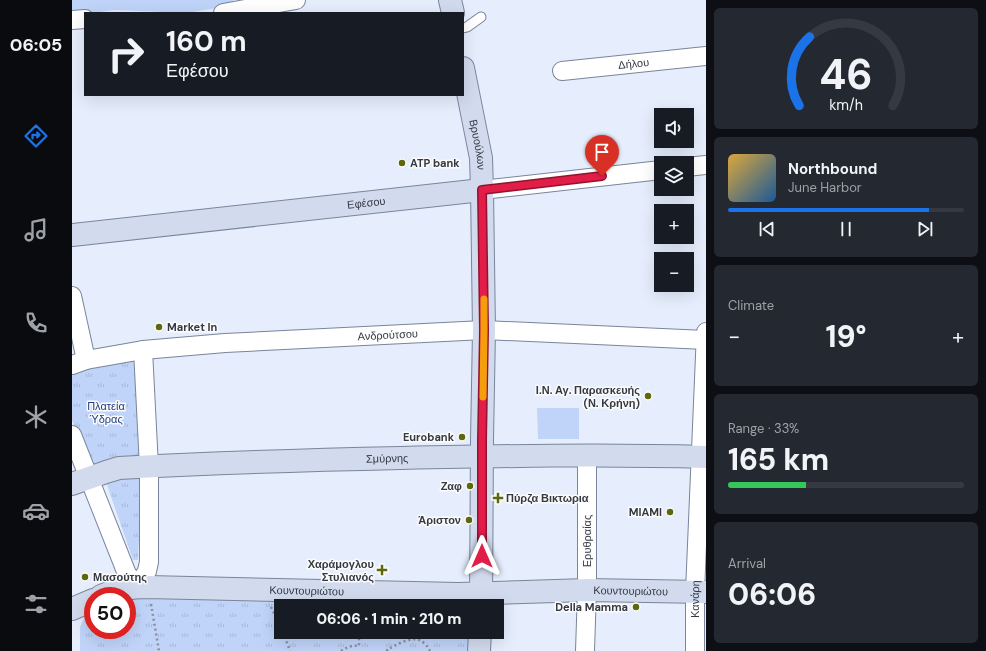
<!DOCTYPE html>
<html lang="en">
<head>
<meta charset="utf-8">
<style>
	:root { --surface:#171b24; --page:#242831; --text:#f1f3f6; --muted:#9ea1a6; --line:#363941; --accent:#1a73e8 }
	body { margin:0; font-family:"DM Sans",sans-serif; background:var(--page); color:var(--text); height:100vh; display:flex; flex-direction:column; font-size:15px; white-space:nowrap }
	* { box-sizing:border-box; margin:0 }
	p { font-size:13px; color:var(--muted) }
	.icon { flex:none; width:22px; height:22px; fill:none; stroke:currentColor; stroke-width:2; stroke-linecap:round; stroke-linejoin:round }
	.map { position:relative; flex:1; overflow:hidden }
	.details { display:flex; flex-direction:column; gap:8px; padding:8px; background:#0d0f14; width:280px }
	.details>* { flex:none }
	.hud { position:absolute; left:12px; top:12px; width:380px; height:84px; border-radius:0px; box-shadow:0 4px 16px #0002; background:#171b24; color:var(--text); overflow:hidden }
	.fabs { position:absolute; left:582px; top:108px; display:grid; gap:8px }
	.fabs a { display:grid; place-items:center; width:40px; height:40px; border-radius:0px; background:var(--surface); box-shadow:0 4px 16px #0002; font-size:20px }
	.speed { position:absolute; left:12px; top:587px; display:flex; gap:8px; font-size:20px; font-weight:700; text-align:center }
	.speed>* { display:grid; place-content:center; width:52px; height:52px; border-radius:50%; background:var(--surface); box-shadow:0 4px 16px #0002; line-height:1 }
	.speed .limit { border:6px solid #d22; background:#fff; color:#111 }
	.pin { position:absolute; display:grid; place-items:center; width:34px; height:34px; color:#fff; margin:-41px -17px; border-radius:50% 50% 50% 0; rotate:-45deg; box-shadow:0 0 4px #0007 }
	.pin .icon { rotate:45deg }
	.me { position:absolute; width:44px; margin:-22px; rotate:0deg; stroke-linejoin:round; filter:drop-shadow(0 0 3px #0008) }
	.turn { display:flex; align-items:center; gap:14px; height:84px; padding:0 16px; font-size:18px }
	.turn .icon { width:52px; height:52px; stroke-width:2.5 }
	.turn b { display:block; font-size:28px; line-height:34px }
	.big { font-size:30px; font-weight:800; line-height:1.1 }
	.details .tile { flex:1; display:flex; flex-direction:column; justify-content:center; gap:6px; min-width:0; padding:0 14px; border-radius:6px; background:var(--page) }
	.details .dial { align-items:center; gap:0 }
	.dial svg { height:104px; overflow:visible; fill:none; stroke:var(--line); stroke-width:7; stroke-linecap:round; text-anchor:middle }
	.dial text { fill:var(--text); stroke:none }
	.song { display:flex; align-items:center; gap:12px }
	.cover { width:48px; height:48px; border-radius:6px; background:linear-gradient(135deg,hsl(40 70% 55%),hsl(210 70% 35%)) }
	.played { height:4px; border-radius:2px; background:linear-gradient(90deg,var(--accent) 85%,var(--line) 85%) }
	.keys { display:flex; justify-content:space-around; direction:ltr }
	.heat { display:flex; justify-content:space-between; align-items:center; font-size:22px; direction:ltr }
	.charge { height:6px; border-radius:3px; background:linear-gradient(90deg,#34c759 33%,var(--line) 0) }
	.trip { position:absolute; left:202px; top:599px; width:230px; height:40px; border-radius:0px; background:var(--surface); box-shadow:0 4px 16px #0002; font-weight:800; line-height:40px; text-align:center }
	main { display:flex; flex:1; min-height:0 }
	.tabs { display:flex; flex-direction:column; width:72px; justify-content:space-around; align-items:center; background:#090b0e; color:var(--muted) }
	.tabs .icon { width:28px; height:28px }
	.tabs .on { color:var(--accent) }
	.tabs b { font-size:18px; color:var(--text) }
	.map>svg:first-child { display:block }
</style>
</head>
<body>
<main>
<nav class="tabs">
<b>06:05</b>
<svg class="icon on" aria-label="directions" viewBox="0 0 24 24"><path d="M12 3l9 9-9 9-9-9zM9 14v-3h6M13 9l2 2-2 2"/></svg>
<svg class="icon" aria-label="music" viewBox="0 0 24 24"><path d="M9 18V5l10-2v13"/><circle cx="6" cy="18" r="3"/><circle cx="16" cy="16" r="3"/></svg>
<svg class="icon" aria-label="phone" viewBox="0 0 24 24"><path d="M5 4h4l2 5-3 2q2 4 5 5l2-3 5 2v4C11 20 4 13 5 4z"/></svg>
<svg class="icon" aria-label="climate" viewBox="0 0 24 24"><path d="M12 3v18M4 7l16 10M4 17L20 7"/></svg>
<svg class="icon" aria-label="car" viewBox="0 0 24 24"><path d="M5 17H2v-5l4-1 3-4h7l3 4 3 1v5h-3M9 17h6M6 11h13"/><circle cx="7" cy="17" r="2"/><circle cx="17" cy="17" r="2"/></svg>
<svg class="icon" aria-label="filters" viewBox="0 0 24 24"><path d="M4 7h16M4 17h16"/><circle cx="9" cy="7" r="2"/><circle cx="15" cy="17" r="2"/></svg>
</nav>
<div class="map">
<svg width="634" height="651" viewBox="0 0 634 651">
	<defs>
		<pattern id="park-tufts" width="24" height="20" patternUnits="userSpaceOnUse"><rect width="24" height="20" fill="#c0d4f9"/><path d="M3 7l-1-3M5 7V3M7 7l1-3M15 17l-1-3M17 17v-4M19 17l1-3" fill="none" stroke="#a6b7d7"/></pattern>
	</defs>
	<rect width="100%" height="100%" fill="#e6eefd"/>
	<!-- green -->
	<g fill="#c0d4f9">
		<polygon points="0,0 161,0 162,5 115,13 42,10 21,13 13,13 0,16"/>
		<polygon points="465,408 507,408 507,439 466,439"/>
	</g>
	<!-- park -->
	<g fill="url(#park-tufts)">
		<path d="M67 357 70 458C49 457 37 458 17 466L0 420V371Z"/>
		<polygon points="70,474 66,560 61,560 34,482 43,479"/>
		<polygon points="55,596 400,604 400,606 209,606 209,632 398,632 397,651 8,651 8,627 16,609 21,608 21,630 55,630"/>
	</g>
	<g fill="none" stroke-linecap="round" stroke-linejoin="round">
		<defs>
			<polyline id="lane" points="391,28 395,27 409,17"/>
			<g id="street">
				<polyline points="151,13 224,0"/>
				<polyline points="0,20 13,19"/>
				<path id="s1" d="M490 71 634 56"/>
				<polyline points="615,167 634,165"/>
				<polyline points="410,190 589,170"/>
				<polyline points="0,296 14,360"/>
				<path id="s2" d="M0 365 14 360 71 350 153 343 412 330 634 340"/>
				<polyline points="0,435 55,574 66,587 75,571 77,562 77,467 71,350"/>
				<polyline points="513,651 515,590 515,456"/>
				<path id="s3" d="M623 651V592L634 332"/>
			</g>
			<g id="secondary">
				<polyline points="378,0 381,13"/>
				<path id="s4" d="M391 68 409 158 410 190 412 330 410 440 409 606"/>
				<path id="s5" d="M0 235 410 190"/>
				<path id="s6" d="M0 484 34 472 47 468C141 463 235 460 329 458 430 456 532 454 634 457"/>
				<path id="s7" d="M29 596C44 589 60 587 76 587L386 594 515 590 634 592"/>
				<polyline points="0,609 21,600"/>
				<polyline points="407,651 408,632"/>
			</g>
		</defs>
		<!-- lane casing -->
		<use href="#lane" stroke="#79859a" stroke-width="11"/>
		<!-- street casing -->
		<use href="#street" stroke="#79859a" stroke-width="20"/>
		<!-- secondary casing -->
		<use href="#secondary" stroke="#79859a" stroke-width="24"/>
		<!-- path -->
		<g stroke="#898f9b" stroke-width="2.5" stroke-dasharray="2 3" stroke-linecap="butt">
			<polyline points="79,604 87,651"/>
			<polyline points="199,607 209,628"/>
			<polyline points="211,632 218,651"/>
			<path d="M269 651C275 647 280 645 287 646V632"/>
			<path d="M316 651 315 650C324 645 343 633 352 643 355 645 356 648 358 651"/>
		</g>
		<!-- lane -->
		<use href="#lane" stroke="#fff" stroke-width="9"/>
		<!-- street -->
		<use href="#street" stroke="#fff" stroke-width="18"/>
		<!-- secondary -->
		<use href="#secondary" stroke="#d2dbee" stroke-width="22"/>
	</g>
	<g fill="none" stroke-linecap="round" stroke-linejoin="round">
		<defs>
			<polyline id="route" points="410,556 410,440 412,330 410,190 530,176"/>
		</defs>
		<!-- route casing -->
		<use href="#route" stroke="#92132f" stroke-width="10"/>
		<!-- route -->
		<use href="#route" stroke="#e11d48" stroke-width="7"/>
		<!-- slow -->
		<polyline stroke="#f59e0b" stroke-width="7" points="411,397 412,330 412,299"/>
	</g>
	<!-- markers -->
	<g fill="#5d680e" stroke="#fbfbfb" stroke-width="1.5">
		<circle cx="330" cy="163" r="4"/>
		<circle cx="87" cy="327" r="4"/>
		<circle cx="576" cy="396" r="4"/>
		<circle cx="390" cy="437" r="4"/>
		<circle cx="398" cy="486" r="4"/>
		<path d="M424 492h4v4h4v4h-4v4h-4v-4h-4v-4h4z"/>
		<circle cx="598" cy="512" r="4"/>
		<circle cx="397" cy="520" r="4"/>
		<path d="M308 564h4v4h4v4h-4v4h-4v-4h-4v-4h4z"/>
		<circle cx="13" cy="577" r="4"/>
		<circle cx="564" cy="607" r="4"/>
	</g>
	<g text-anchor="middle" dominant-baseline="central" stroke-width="3" stroke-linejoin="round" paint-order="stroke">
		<!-- street labels -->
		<g font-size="11" fill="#343942" stroke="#fbfbfb">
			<text stroke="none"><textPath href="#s1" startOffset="72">Δήλου</textPath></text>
			<text stroke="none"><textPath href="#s4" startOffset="78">Βρυούλων</textPath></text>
			<text stroke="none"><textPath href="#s5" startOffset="296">Εφέσου</textPath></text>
			<text stroke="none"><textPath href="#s2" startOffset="318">Ανδρούτσου</textPath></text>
			<text stroke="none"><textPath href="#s6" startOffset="318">Σμύρνης</textPath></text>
			<text transform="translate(515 541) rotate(-90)">Ερυθραίας</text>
			<text stroke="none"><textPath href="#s7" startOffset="207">Κουντουριώτου</textPath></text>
			<text stroke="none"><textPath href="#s7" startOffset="531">Κουντουριώτου</textPath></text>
			<text stroke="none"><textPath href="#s3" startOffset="52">Κανάρη</textPath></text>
		</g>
		<!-- poi labels -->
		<g font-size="11" font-weight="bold" fill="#343942" stroke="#fbfbfb" text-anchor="end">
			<text x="338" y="163" text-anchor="start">ATP bank</text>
			<text x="95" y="327" text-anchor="start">Market In</text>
			<text x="568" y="390">Ι.Ν. Αγ. Παρασκευής<tspan x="568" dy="13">(Ν. Κρήνη)</tspan></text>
			<text x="382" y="437">Eurobank</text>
			<text x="390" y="486">Ζαφ</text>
			<text x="434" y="498" text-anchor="start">Πύρζα Βικτωρια</text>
			<text x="590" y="512">MIAMI</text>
			<text x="389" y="520">Άριστον</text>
			<text x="302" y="564">Χαράμογλου<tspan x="302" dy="13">Στυλιανός</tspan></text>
			<text x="21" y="577" text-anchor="start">Μασούτης</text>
			<text x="556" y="607">Della Mamma</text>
		</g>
		<!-- park labels -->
		<g font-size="11" fill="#1e3e7f" stroke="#fbfbfb">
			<text x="34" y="406">Πλατεία<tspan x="34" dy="13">Ύδρας</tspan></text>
		</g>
	</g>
</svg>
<div class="fabs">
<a><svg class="icon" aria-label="sound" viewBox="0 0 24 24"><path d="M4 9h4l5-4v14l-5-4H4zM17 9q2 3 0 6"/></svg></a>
<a><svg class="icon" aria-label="layers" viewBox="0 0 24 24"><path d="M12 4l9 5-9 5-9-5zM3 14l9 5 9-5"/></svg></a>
<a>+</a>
<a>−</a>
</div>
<div class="speed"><div class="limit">50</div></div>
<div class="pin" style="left:530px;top:176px;background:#d93025"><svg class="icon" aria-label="arrive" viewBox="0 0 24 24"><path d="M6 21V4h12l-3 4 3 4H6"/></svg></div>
<svg class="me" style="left:410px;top:556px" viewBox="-20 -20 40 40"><path d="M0-17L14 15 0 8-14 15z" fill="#e11d48" stroke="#fff" stroke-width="4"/></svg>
<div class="trip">06:06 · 1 min · 210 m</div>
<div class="hud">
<div class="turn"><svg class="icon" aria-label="right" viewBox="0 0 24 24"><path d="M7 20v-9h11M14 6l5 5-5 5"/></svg><div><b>160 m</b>Εφέσου</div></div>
</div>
</div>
<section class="details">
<div class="tile dial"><svg viewBox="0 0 100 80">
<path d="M14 69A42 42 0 1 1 86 69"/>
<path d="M14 69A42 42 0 0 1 22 16" stroke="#1a73e8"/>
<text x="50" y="56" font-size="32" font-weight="700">46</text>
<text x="50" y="72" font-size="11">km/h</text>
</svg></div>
<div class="tile">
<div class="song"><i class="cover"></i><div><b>Northbound</b><p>June Harbor</p></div></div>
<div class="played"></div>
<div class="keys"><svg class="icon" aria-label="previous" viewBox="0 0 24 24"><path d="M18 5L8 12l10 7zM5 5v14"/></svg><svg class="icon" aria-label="pause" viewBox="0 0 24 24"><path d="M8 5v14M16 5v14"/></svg><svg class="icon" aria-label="next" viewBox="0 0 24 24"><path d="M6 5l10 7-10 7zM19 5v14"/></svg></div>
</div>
<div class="tile"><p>Climate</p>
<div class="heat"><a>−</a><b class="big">19°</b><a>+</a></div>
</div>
<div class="tile"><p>Range · 33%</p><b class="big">165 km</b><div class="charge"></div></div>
<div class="tile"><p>Arrival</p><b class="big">06:06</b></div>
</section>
</main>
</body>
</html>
